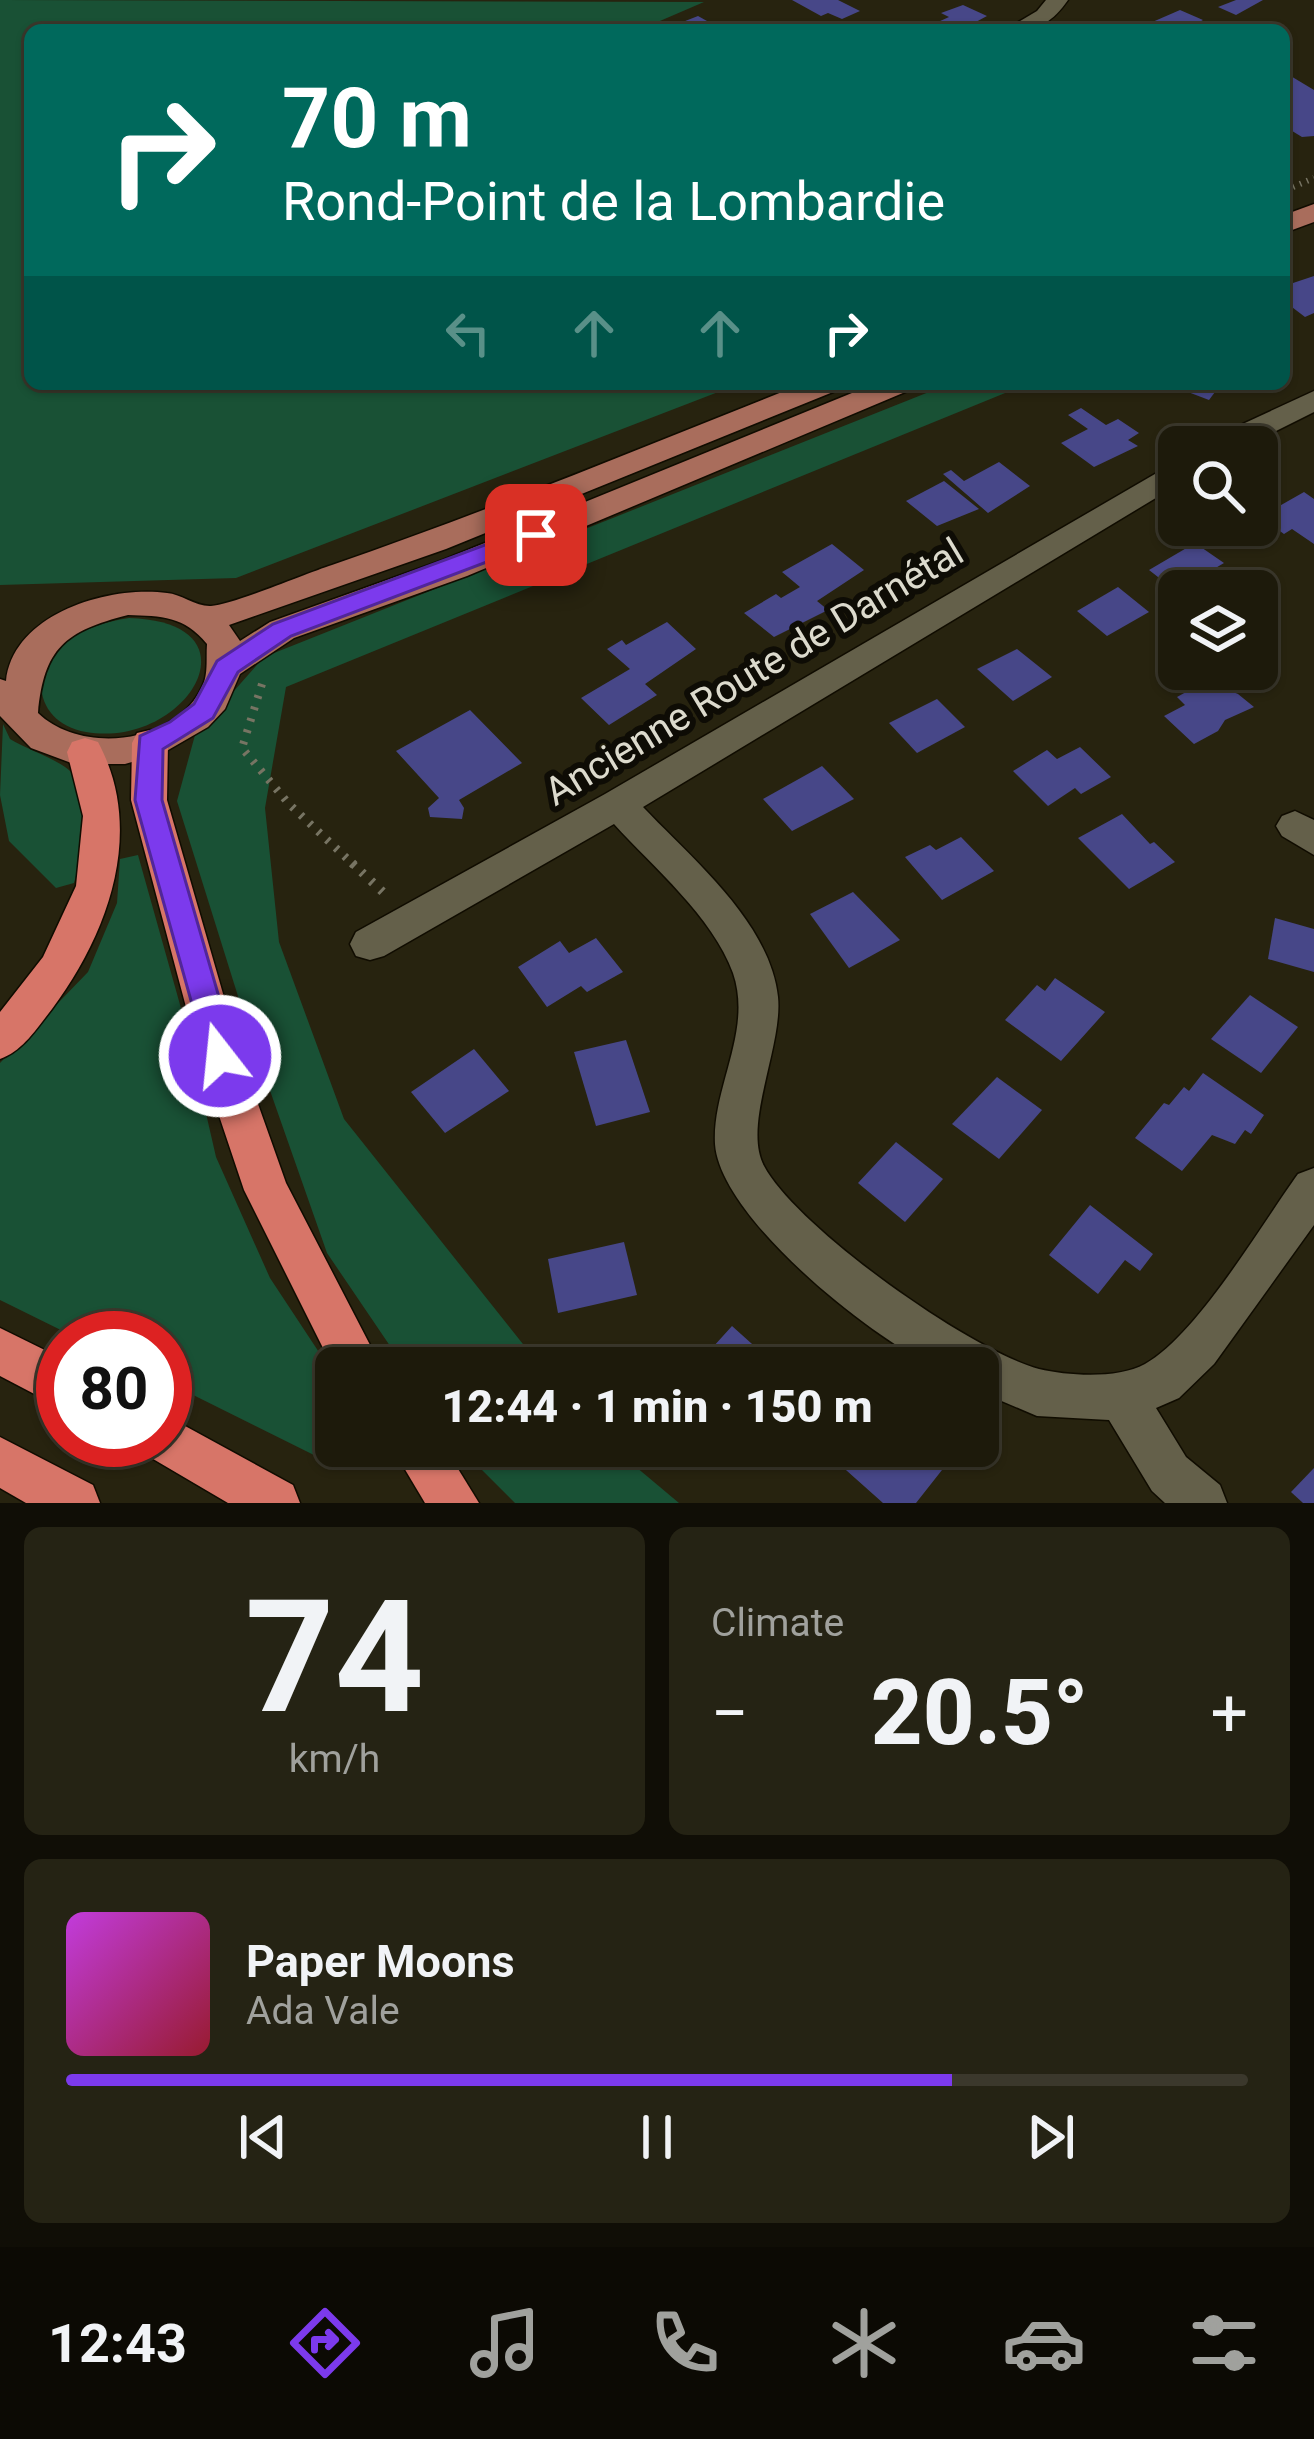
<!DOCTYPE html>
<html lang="en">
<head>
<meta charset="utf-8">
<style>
	:root { --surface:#1d1a0b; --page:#252314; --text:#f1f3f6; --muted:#a0a19d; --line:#3b382c; --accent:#7c3aed }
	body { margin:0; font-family:Roboto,sans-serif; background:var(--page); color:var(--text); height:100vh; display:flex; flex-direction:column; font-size:45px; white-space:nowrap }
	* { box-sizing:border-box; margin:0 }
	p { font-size:39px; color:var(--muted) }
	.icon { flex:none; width:66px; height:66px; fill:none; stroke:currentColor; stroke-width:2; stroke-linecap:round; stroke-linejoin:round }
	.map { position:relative; height:1503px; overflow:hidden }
	.drawer { display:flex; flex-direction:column; gap:24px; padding:24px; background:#100e06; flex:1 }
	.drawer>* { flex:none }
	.guide { position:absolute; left:24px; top:24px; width:1266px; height:366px; border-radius:18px; box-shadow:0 3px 9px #0004,0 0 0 3px var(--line); background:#00695c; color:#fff; overflow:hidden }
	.controls { position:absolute; left:1158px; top:426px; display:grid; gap:24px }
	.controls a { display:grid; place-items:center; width:120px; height:120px; border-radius:18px; background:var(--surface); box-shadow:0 3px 9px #0004,0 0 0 3px var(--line); font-size:60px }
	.speed { position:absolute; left:36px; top:1311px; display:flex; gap:24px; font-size:60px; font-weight:700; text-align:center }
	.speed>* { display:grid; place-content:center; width:156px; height:156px; border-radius:50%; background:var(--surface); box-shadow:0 3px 9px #0004,0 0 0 3px var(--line); line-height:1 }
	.speed .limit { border:18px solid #d22; background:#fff; color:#111 }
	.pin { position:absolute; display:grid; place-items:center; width:102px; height:102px; color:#fff; margin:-51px; border-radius:24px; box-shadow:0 6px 18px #0006 }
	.me { position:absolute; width:132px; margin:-66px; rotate:344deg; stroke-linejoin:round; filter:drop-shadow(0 0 9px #0008) }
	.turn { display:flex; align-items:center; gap:42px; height:252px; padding:0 60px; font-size:54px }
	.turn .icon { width:156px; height:156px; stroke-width:2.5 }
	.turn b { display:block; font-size:84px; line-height:102px }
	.lanes { display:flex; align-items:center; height:114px; padding:0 60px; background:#0003; justify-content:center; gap:60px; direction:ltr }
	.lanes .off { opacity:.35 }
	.big { font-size:90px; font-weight:800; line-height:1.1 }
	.drawer .card { flex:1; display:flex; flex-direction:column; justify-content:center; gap:18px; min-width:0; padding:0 42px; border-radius:18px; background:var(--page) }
	.drawer .dial { align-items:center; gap:0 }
	.dial b { font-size:156px; line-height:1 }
	.song { display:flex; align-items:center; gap:36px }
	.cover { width:144px; height:144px; border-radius:18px; background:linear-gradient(135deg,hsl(290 70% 55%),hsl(350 70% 35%)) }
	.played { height:12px; border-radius:6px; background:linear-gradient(90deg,var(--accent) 75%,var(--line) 75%) }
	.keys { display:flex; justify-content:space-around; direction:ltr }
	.heat { display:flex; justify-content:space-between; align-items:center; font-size:66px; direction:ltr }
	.drawer .tiles { flex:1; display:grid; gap:24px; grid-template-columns:1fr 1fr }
	.card:last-child { grid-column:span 2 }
	.trip { position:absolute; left:315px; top:1347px; width:684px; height:120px; border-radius:18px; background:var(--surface); box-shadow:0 3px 9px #0004,0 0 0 3px var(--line); font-weight:800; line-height:120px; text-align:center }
	.tab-bar { display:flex; height:192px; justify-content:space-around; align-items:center; background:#0c0a04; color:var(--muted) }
	.tab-bar .icon { width:84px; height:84px }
	.tab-bar .on { color:var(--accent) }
	.tab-bar b { font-size:54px; color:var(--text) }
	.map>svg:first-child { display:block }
</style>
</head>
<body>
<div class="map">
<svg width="1314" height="1503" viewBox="0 0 1314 1503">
	<rect width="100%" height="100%" fill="#27230f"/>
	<!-- green -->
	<g fill="#195135">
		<polygon points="0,0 704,2 639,30 30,30 30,384 739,384 236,578 0,585"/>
		<polygon points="949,384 1027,384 286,687 265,808 279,942 344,1119 542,1368 405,1368 327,1253 247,1025 177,801 195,735 264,657"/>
		<path d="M129 618C264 622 186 749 86 732 39 724 26 676 62 645 82 628 105 622 129 618Z"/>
		<path d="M3 724 10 739C26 749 59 760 70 771 103 799 83 849 74 883L56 888 9 841 0 795Z"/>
		<polygon points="138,855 186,1026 216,1157 270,1278 336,1378 336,1446 347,1446 328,1462 165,1381 165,1338 77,1338 0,1300 0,1063 88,972 117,903 120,859"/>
		<polygon points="458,1446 611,1446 679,1503 515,1503"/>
	</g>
	<!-- building -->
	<g fill="#474788">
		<polygon points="792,0 838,0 860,11 842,19 828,13 821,16"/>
		<polygon points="1236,0 1263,0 1236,15 1218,7"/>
		<polygon points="963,5 987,16 961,30 938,22 949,17 941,13"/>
		<polygon points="1180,10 1203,20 1185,30 1134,30"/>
		<polygon points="698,16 716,26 683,30 675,25"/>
		<polygon points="1284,72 1314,90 1314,136 1302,137 1284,126"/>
		<polygon points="1314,276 1314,313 1305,317 1284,301 1284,286"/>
		<polygon points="1167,384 1221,384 1209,400"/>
		<polygon points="1081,408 1106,425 1118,419 1139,433 1128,440 1138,446 1094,467 1061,443 1088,429 1068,415"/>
		<polygon points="999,462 1030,486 988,513 943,474 951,470 964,481"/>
		<polygon points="944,481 979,509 937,526 906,501"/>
		<polygon points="1304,492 1314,499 1314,544 1292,529 1284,534 1260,517"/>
		<polygon points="1195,543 1224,563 1202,576 1221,591 1176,591 1149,570"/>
		<polygon points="832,544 864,570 817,601 828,610 774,637 744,613 776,594 781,598 800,587 782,572"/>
		<polygon points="1118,587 1149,612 1107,636 1077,611"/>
		<polygon points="667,622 696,649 645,684 657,695 609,725 581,698 630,669 607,649 622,640 626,645"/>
		<polygon points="1017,649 1052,677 1013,701 977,669"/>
		<polygon points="1206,681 1238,694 1254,707 1225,720 1218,731 1194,744 1164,716 1185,705 1177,697"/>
		<polygon points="937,699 965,727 917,753 889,723"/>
		<polygon points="470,710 522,763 459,800 464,808 462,819 430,817 428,808 439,798 396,751"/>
		<polygon points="1080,747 1111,777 1081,794 1075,788 1048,806 1013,771 1047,750 1057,759"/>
		<polygon points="822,766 854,799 792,831 763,799"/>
		<polygon points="1122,814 1150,844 1154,842 1175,862 1129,889 1078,838"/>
		<polygon points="961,837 994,871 942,900 905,857 930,845 936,850"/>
		<polygon points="853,892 900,940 849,968 810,914"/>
		<polygon points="1275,918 1314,929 1314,972 1268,959"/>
		<polygon points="596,938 623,972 587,992 581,986 547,1007 518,967 560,941 569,953"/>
		<polygon points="1055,978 1105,1012 1061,1061 1005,1020 1037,985 1045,991"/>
		<polygon points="1250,995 1298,1027 1261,1073 1211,1039"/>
		<polygon points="626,1040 650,1112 596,1126 574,1052"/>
		<polygon points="474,1049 509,1091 445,1133 411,1092"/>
		<polygon points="1203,1073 1264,1115 1251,1134 1245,1130 1235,1144 1212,1135 1182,1171 1135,1138 1164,1103 1169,1105 1184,1087 1189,1091"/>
		<polygon points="997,1077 1042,1110 999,1159 952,1124"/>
		<polygon points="896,1142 943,1179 905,1222 858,1183"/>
		<polygon points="1090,1205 1153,1254 1140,1271 1125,1260 1098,1294 1049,1255"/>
		<polygon points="624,1242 637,1295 558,1313 548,1259"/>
		<polygon points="732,1326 772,1362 778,1357 790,1368 694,1368"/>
		<polygon points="819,1446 923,1446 923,1454 942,1470 916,1503 883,1503"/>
		<polygon points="1314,1468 1314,1503 1303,1503 1291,1492"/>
	</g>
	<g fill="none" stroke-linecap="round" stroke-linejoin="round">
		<defs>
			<g id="minor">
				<path d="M1046 0H1068C1050 26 1036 30 1005 30L1037 11Z"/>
				<polygon points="1314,391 1314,412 1244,447 1204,447 1208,440"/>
				<path d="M1179 460V484L643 807C691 858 770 922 778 997 783 1046 742 1125 764 1166 797 1228 971 1351 1039 1369 1069 1376 1118 1379 1145 1364 1197 1335 1262 1224 1298 1174L1314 1168V1225L1214 1364 1179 1398 1156 1408 1186 1457 1220 1485 1227 1503H1165L1152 1491 1109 1420 1037 1416 978 1391V1368C964 1368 945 1371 933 1366 869 1336 720 1217 715 1144 712 1087 753 1031 733 973 713 917 653 867 614 824L384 956 370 960 356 956 350 944 356 932 605 794Z"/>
				<polygon points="1295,811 1314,820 1314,855 1282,836 1276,826 1282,816"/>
			</g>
			<g id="major">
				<polygon points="1314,204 1314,222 1284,233 1284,215"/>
				<path d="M802 384H843L838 390 446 549 229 625 240 641 270 622 443 560 874 384H915L910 390 467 576 294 638 240 674 225 709 208 727 163 753 125 764H74L31 748 0 716V679L6 681C13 613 110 585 167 593 181 594 197 607 211 606 232 605 307 573 332 565 491 510 646 446 802 384ZM128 615C162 616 184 616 207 644 206 656 208 671 204 682 180 745 81 755 38 713 44 648 65 631 128 615Z"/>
			</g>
			<g id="highway">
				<polygon points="150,730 163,733 168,743 167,800 241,1056 286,1183 382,1368 336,1368 336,1374 244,1190 199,1056 131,800 132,743 137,733"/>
				<path d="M85 738 98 742C146 831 108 934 52 1009 37 1028 23 1051 0 1059V1012L43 957 76 886 83 816 67 752 72 742Z"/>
				<polygon points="0,1328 63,1359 63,1409 0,1376"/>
				<polygon points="165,1415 293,1485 300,1503 228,1503 148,1456 141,1440 165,1440"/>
				<polygon points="0,1437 93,1485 100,1503 26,1503 0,1488"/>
				<polygon points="391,1446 444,1446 479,1503 425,1503"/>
			</g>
		</defs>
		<!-- minor casing -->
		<use href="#minor" stroke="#100c00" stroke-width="3"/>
		<!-- major casing -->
		<use href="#major" stroke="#100c00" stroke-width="3"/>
		<!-- highway casing -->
		<use href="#highway" stroke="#100c00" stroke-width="3"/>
		<!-- path-far2 -->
		<polyline stroke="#777463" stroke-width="6" stroke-dasharray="1.5 6" stroke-linecap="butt" points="1293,187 1314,178"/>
		<!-- path-far1 -->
		<polyline stroke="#777463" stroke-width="8" stroke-dasharray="3 9" stroke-linecap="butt" points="262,684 242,748 289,804 355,866"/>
		<!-- path -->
		<polyline stroke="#777463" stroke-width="9" stroke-dasharray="3 10" stroke-linecap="butt" points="352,863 386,895"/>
		<!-- minor -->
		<use href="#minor" fill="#64604a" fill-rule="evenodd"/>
		<!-- major -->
		<use href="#major" fill="#a96d5c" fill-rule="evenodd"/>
		<!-- highway -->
		<use href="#highway" fill="#d77568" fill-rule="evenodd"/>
	</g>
	<!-- route -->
	<polygon fill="#7c3aed" stroke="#51269a" stroke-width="3" points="536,526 545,529 545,540 291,636 238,672 213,718 163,749 162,800 236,1056 231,1065 220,1069 209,1065 135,800 140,736 170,722 194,704 217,661 273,624"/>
	<g text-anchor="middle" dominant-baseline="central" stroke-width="12" stroke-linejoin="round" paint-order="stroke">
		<!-- street labels -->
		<g font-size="39" fill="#dcdacd" stroke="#0e0c05">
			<text transform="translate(754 672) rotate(-31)">Ancienne Route de Darnétal</text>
		</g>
	</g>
</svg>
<div class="controls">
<a><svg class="icon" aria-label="search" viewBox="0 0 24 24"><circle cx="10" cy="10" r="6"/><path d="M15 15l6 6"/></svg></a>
<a><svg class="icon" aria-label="layers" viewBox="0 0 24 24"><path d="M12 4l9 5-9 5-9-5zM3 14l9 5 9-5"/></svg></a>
</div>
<div class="speed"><div class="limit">80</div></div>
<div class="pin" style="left:536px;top:535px;background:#d93025"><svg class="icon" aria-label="arrive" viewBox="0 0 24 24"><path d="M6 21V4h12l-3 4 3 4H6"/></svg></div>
<svg class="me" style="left:220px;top:1056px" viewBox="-20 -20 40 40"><circle r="17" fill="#7c3aed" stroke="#fff" stroke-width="3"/><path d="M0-11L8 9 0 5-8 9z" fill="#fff"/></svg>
<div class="trip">12:44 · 1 min · 150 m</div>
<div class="guide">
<div class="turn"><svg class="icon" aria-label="right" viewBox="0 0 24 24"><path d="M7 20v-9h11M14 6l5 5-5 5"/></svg><div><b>70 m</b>Rond-Point de la Lombardie</div></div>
<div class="lanes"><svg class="icon off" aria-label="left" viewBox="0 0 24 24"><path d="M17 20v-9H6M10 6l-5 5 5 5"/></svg><svg class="icon off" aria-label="ahead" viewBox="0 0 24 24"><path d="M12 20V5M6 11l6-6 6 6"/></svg><svg class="icon off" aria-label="ahead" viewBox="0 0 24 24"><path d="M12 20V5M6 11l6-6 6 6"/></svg><svg class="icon" aria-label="right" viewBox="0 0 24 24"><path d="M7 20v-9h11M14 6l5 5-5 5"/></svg></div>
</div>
</div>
<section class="drawer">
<div class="tiles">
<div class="card dial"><b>74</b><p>km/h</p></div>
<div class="card"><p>Climate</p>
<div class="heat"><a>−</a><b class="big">20.5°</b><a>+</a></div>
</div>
<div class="card">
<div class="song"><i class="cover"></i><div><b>Paper Moons</b><p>Ada Vale</p></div></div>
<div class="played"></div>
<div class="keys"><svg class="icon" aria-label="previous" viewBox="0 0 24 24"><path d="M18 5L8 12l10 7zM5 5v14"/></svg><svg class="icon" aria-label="pause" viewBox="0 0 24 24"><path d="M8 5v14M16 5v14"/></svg><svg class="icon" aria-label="next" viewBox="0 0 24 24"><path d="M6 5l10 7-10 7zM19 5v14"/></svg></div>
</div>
</div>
</section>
<nav class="tab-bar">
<b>12:43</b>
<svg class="icon on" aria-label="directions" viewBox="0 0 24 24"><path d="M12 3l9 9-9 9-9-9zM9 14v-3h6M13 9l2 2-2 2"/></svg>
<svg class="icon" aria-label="music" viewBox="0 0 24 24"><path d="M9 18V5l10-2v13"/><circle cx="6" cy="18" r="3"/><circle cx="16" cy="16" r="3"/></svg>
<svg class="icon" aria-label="phone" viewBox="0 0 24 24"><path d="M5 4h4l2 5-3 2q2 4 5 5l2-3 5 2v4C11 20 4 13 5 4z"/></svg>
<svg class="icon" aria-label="climate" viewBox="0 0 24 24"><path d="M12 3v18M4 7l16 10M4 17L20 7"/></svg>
<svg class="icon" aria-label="car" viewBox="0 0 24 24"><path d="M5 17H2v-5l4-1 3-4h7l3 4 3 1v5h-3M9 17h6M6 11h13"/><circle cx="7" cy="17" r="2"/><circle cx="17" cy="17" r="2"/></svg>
<svg class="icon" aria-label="filters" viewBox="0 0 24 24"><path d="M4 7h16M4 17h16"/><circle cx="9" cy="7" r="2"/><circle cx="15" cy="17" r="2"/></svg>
</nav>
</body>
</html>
